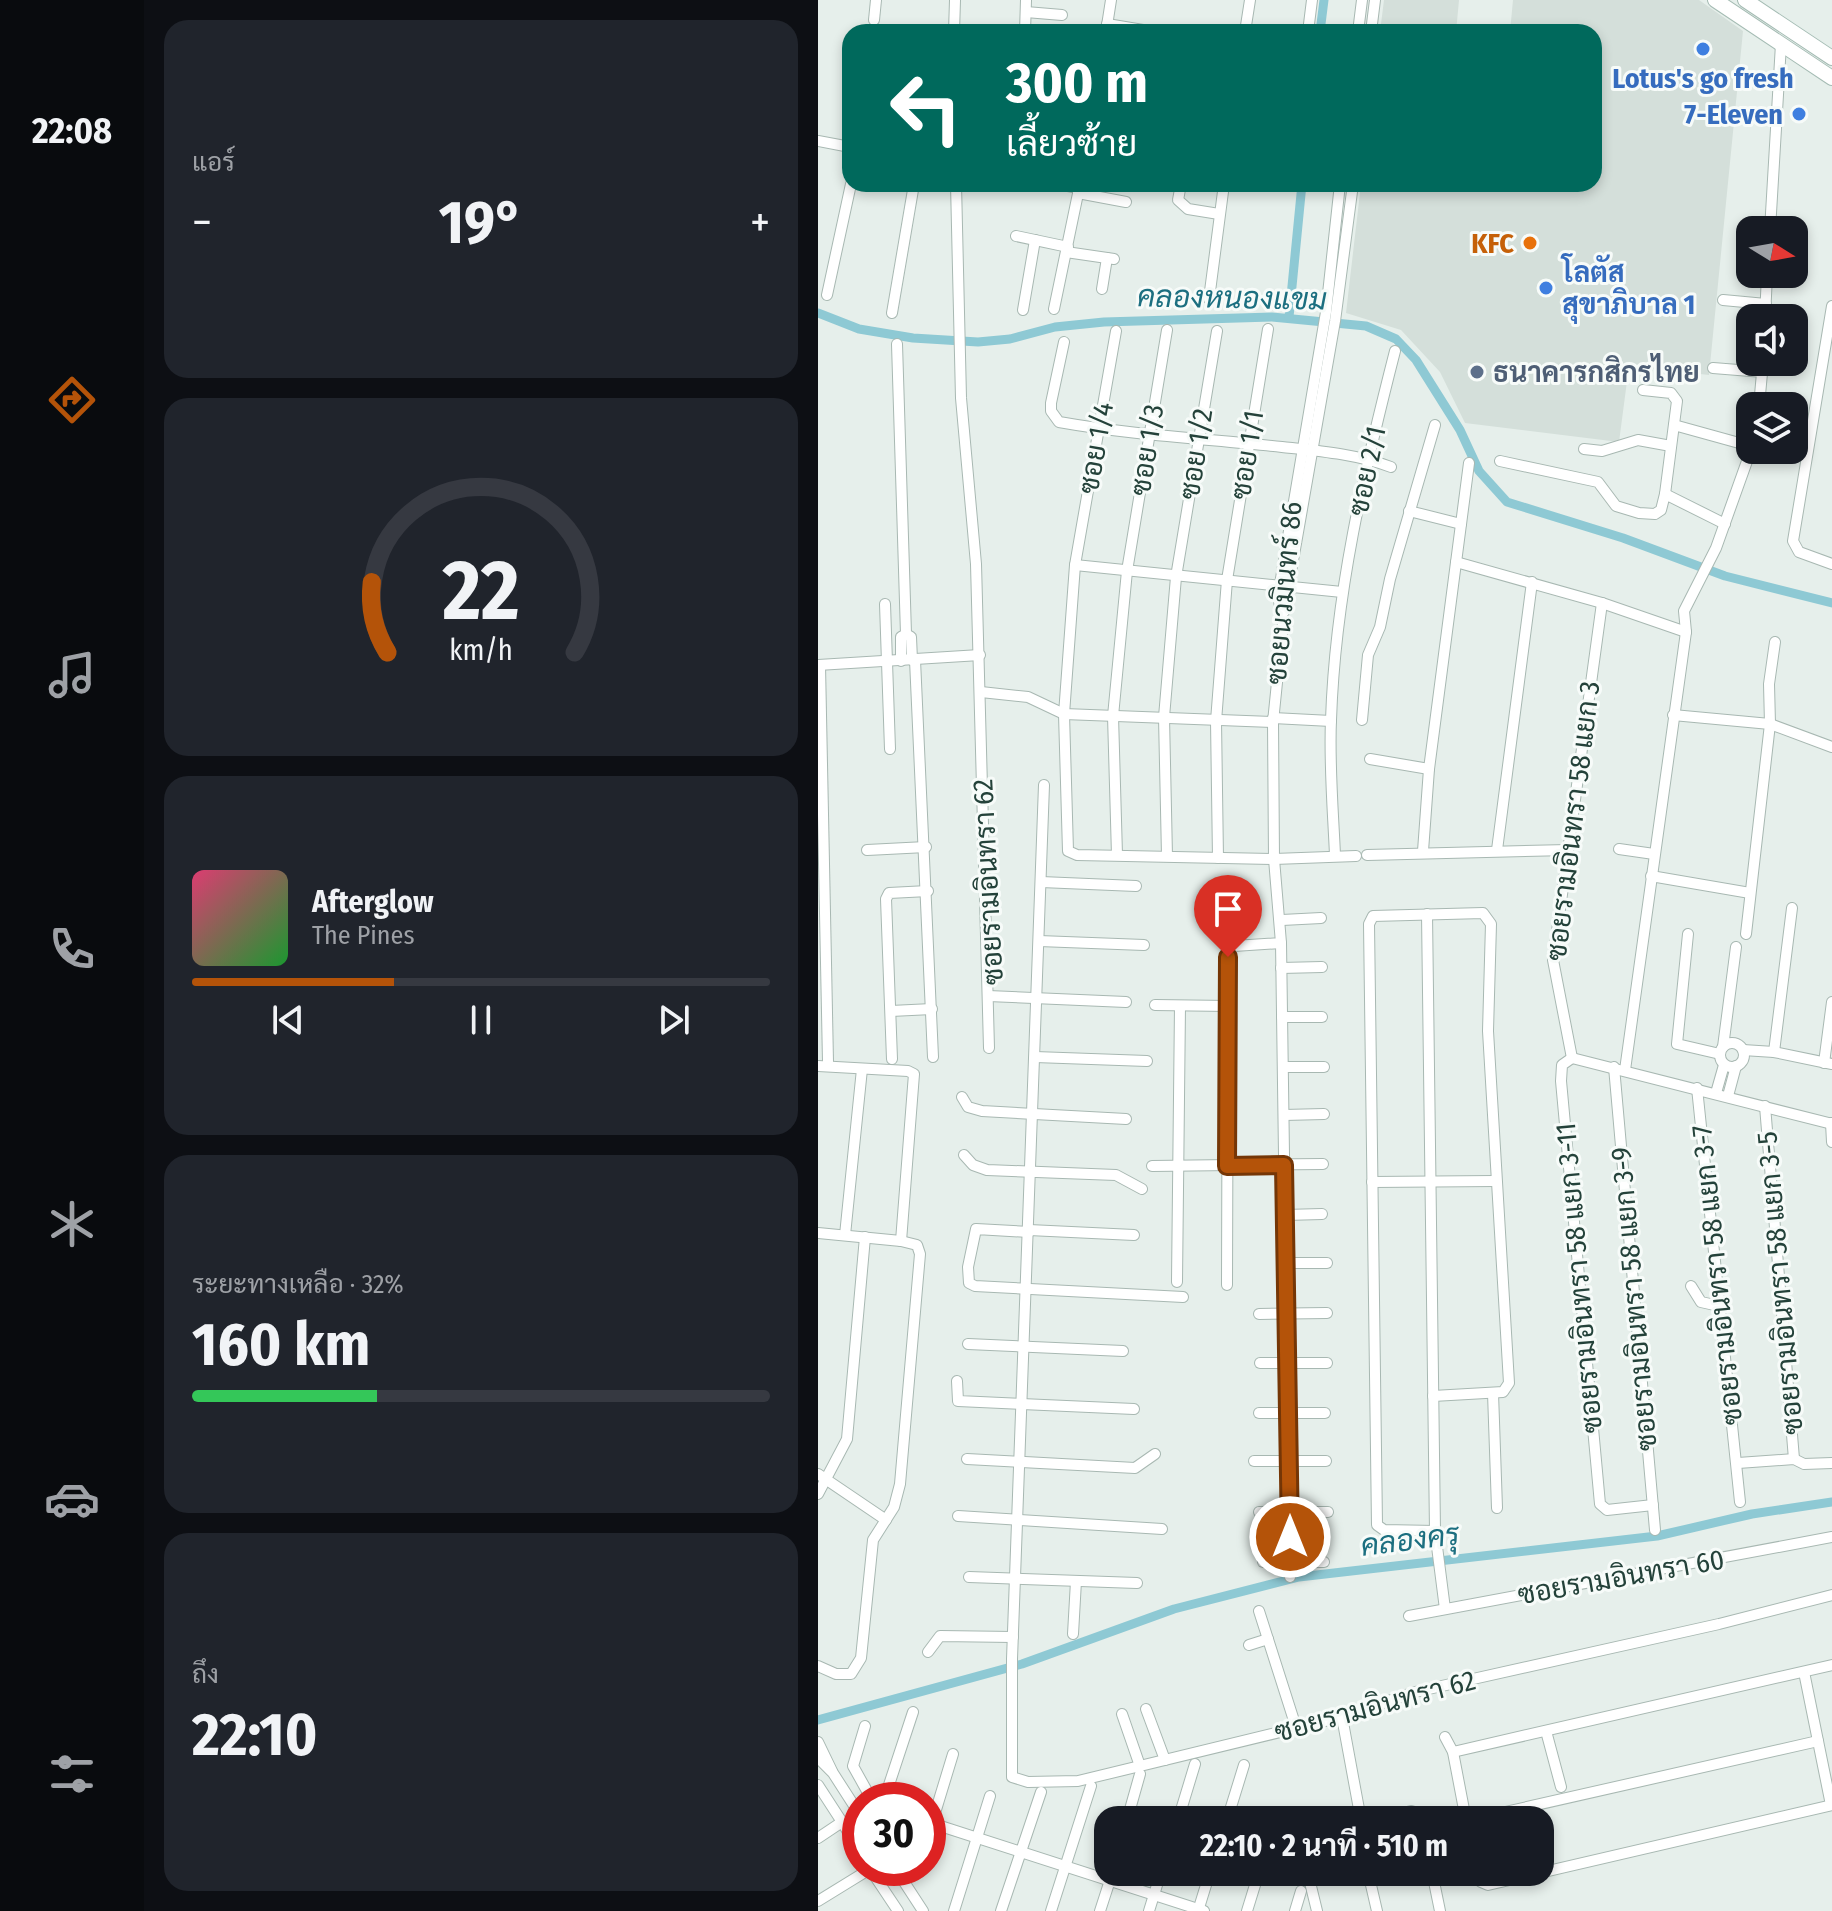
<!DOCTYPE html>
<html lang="th">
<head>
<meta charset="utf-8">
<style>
	:root { --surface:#171b24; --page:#20242c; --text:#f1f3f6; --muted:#9ea1a6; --line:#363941; --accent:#b45309 }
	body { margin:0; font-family:"Fira Sans Condensed",Sarabun,sans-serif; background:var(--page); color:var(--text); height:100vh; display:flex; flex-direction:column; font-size:30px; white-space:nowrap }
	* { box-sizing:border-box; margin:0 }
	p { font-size:26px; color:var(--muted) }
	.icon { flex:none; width:44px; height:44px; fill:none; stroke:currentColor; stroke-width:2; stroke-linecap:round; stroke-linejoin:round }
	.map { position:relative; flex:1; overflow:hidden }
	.side { display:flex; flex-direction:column; gap:20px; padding:20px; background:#0d0f14; width:674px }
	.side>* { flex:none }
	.top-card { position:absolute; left:24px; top:24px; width:760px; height:168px; border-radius:24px; box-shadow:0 4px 12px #0003; background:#00695c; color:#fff; overflow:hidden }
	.needle { width:52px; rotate:101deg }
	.controls { position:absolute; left:918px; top:216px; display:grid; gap:16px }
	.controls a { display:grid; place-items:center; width:72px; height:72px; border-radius:16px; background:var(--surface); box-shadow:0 4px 12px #0003; font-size:40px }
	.speed { position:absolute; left:24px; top:1782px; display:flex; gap:16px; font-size:40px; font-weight:700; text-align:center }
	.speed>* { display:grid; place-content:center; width:104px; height:104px; border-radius:50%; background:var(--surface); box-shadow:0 4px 12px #0003; line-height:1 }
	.speed .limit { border:12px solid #d22; background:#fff; color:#111 }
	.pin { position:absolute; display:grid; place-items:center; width:68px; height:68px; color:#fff; margin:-82px -34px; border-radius:50% 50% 50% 0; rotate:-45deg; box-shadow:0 0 8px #0007 }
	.pin .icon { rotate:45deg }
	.me { position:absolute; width:88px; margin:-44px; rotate:0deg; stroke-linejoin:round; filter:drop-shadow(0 0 6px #0008) }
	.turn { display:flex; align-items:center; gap:28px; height:168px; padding:0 32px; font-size:36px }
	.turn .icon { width:104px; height:104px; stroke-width:2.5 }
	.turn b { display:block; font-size:56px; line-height:68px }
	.big { font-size:60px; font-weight:700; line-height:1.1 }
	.side .card { flex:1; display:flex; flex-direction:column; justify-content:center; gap:12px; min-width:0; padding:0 28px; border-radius:24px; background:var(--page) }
	.side .dial { align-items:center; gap:0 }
	.dial svg { height:208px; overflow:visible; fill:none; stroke:var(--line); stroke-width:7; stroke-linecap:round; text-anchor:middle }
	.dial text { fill:var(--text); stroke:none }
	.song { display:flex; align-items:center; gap:24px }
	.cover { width:96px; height:96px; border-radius:12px; background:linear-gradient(135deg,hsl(340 70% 55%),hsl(130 70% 35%)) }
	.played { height:8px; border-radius:4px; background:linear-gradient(90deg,var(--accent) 35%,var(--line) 35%) }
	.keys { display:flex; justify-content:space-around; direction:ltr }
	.heat { display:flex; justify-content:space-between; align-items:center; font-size:44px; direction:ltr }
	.charge { height:12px; border-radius:6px; background:linear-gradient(90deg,#34c759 32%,var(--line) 0) }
	.trip { position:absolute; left:276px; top:1806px; width:460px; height:80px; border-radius:24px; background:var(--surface); box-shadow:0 4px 12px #0003; font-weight:700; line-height:80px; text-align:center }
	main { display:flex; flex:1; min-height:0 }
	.tab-bar { display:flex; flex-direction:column; width:144px; justify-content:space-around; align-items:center; background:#090b0e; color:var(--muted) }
	.tab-bar .icon { width:56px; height:56px }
	.tab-bar .active { color:var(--accent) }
	.tab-bar b { font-size:36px; color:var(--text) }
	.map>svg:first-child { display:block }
</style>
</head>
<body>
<main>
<nav class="tab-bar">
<b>22:08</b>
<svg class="icon active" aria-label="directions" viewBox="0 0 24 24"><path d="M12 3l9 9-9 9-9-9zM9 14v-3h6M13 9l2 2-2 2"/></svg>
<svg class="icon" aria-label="music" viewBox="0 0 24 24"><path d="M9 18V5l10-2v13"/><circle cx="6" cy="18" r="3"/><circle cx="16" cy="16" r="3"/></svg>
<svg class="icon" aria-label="phone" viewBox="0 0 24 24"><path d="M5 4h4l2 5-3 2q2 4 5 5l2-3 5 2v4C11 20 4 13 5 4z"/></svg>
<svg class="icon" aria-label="climate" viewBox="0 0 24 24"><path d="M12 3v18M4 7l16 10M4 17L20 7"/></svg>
<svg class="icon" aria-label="car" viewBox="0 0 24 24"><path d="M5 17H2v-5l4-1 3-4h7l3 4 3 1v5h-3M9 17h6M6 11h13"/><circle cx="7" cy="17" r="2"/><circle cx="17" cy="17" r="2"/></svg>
<svg class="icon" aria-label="filters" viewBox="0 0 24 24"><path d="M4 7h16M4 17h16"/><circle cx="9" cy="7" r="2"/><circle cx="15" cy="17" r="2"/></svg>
</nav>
<section class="side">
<div class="card"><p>แอร์</p>
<div class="heat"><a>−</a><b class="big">19°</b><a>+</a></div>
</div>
<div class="card dial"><svg viewBox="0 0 100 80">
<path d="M14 69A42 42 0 1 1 86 69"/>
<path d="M14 69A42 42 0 0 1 8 42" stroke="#b45309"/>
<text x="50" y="56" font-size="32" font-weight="700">22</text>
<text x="50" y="72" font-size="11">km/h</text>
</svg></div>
<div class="card">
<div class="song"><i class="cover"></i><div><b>Afterglow</b><p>The Pines</p></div></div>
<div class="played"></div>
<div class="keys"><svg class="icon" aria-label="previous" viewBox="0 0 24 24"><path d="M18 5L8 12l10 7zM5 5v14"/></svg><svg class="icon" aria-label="pause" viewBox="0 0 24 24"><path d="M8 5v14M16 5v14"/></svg><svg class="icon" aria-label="next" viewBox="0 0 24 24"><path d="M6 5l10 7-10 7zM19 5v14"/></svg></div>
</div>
<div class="card"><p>ระยะทางเหลือ · 32%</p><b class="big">160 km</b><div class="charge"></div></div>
<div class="card"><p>ถึง</p><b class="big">22:10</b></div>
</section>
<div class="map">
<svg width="1014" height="1911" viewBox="0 0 1014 1911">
	<rect width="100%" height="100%" fill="#e6efeb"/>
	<!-- built -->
	<g fill="#d4dfda">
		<polygon points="566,0 641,0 638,32 562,32"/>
		<polygon points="695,0 881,0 925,31 891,375 811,366 801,442 647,423 622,372 583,330 528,313 543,184 776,184 776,32 692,32"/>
	</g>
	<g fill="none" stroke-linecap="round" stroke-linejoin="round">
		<!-- canal -->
		<g stroke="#8ec9d4" stroke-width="9">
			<polyline points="502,32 506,0"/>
			<polyline points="0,313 41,329 95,338 160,342 192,339 237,327 286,322 454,317 548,326 578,339 598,360 642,430 661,471 689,502 805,538 907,576 1014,603"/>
			<polyline points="471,317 484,184"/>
			<polyline points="0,1720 204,1664 356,1609 481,1577 839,1536 934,1514 1014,1502"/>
		</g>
		<defs>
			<g id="street">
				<polyline points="208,12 244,15"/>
				<polyline points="56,20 58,0"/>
				<polyline points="289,24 337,32"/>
				<polyline points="136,32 137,0"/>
				<polyline points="207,32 208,0"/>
				<polyline points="288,32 293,0"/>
				<polyline points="427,32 432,0"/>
				<polyline points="490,32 494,0"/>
				<polyline points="540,32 544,0"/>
				<polyline points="553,32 557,0"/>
				<polyline points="0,141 32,147"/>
				<polyline points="138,184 143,398 158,564 171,1048"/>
				<polyline points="239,184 261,188"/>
				<polyline points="363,184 360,200 370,209 401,214"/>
				<polyline points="260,193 308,202"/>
				<polyline points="952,230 963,44"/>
				<polyline points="198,236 250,247"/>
				<polyline points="248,252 296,259"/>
				<polyline points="284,289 289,258"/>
				<polyline points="9,295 33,184"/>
				<polyline points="391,299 406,184"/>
				<polyline points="905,300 948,304"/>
				<polyline points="1014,306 975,541 981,552 1014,564"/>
				<polyline points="236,309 262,184"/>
				<polyline points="205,310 217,240"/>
				<polyline points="74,313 96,184"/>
				<polyline points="947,318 949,274"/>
				<polyline points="298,331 257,565 246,714 250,851 259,855 456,859 538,856"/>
				<path d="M246 342 233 403V411L241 422C314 435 390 439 464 447 501 451 538 454 573 467"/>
				<polyline points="79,344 88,634 83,637 83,661"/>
				<polyline points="895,368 945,372"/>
				<polyline points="825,390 853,393 859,401 847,494"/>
				<polyline points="941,406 945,362"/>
				<polyline points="856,425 932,446"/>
				<polyline points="766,449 784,451 820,440 853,446"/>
				<polyline points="682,461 780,482 798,506 821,513 837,514 843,510 847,494 907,524"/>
				<polyline points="591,511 643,524"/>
				<polyline points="638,562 784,603 868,632"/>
				<polyline points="257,565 524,592"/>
				<polyline points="67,604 72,749"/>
				<polyline points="466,612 517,321 535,184"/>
				<polyline points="88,634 93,637 94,660"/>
				<polyline points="97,660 115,1057"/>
				<polyline points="0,665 162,655"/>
				<polyline points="2,665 10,1062"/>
				<polyline points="163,692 210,697 246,714 455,722"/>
				<polyline points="855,715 952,724 1014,747"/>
				<polyline points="455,718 513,721"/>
				<polyline points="544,720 550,655 562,627 572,579 617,425"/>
				<polyline points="552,759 611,769"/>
				<polyline points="226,785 194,1659 194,1777 210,1782 260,1781 524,1717 597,1692 901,1624 1014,1595"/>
				<polyline points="801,849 836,854"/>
				<polyline points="49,850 108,847"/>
				<polyline points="679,850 714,582"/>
				<polyline points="605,851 611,769 651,463"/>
				<polyline points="299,855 295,716 309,571 349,330"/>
				<path d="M517 855C515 810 511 764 513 720 517 595 546 472 577 351"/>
				<polyline points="549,855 750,850"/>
				<polyline points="349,856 346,717 358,577 399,331"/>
				<polyline points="400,858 398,721 409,580 450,329"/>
				<polyline points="833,876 932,893"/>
				<polyline points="223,882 318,886"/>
				<polyline points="609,914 617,1531 627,1609"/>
				<polyline points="464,920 503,918"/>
				<polyline points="870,934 859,1044 902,1054"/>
				<polyline points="928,934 952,724 951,684 957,642"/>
				<polyline points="221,941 326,945"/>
				<polyline points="463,943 472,1577"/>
				<polyline points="463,968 504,967"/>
				<polyline points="170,996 308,1002"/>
				<polyline points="337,1005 410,1006"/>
				<polyline points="73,1011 114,1009"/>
				<polyline points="464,1017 504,1017"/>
				<circle cx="914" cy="1055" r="12"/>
				<polyline points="905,1047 918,947"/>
				<polyline points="925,1050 956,1052 1014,1064"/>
				<polyline points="956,1052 974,908"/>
				<polyline points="217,1057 329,1061"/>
				<polyline points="754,1058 744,1065 743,1081 782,1504 789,1510 835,1505"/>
				<polyline points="754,1058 735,960 784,603"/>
				<polyline points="754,1058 1014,1124"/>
				<polyline points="74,1059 68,899 71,893 110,891"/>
				<polyline points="1006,1063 1014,1002"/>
				<polyline points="0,1066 90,1071 96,1074 83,1241"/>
				<polyline points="465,1067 506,1067"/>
				<polyline points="796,1067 837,1530"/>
				<polyline points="807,1070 868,632 866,611 898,548 933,450"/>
				<polyline points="879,1088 922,1502"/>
				<polyline points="898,1093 906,1065"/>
				<polyline points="910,1096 918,1066"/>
				<polyline points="144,1097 150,1107 164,1111 308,1119"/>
				<polyline points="947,1106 976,1459"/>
				<polyline points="466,1115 506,1114"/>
				<polyline points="1013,1123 1014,1142"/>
				<polyline points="146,1155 155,1165 169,1170 298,1175 324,1189"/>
				<polyline points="334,1166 505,1164"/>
				<polyline points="554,1182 677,1181"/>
				<polyline points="467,1215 504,1214"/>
				<polyline points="211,1230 316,1235"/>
				<polyline points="211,1232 158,1229 150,1267 151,1283 157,1286 365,1297"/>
				<polyline points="0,1233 83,1241 99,1245 102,1254 82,1484 76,1507 55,1540 43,1658 33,1674 18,1674 0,1666"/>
				<polyline points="27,1235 44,1069"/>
				<polyline points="467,1263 509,1263"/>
				<polyline points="359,1282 362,1006"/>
				<polyline points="409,1285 410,954 416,946 463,943 456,859 455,722 465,623 460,596 508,312 522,184"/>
				<polyline points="873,1286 883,1302 901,1306"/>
				<polyline points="441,1314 509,1313"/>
				<polyline points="150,1344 305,1351"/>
				<polyline points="442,1363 509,1363"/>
				<polyline points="139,1381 140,1401 316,1409"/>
				<polyline points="675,1393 679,1508"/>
				<polyline points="615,1396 685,1392 691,1383 670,1031 673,924 665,913 555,916 551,924 559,1525 566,1530 617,1531"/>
				<polyline points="441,1413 507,1413"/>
				<polyline points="149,1459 317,1468 337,1454"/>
				<polyline points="436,1461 508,1461"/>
				<polyline points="920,1463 976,1459 986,1464 1014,1463"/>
				<polyline points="0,1474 68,1520"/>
				<polyline points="0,1494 29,1439 47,1237"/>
				<polyline points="441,1512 510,1512"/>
				<polyline points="140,1516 344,1529"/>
				<polyline points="445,1562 506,1562"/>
				<polyline points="151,1577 319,1583"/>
				<polyline points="441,1611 478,1727"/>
				<polyline points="591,1616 1014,1537"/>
				<polyline points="255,1634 258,1581"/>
				<polyline points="431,1645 450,1639"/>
				<polyline points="110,1652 122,1636 195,1637"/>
				<polyline points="986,1672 1013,1805"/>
				<polyline points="328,1709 347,1760"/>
				<polyline points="304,1714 322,1766"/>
				<polyline points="524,1717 543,1820"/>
				<polyline points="47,1726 35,1766 54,1800"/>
				<polyline points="728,1731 743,1787"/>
				<polyline points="627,1737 635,1752 648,1820"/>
				<polyline points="0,1742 14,1771"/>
				<polyline points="635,1752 1014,1665"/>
				<polyline points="0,1758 15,1773 42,1815"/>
				<polyline points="0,1785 24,1822"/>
				<polyline points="66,1800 95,1712"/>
				<polyline points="309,1820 322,1774"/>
				<polyline points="360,1820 377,1764"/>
				<polyline points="409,1820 426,1765"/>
				<polyline points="555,1820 593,1811 599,1813 602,1820"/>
				<polyline points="652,1820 1000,1741"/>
				<polyline points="110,1822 386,1911"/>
				<polyline points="110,1836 135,1754"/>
				<polyline points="0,1838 24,1822 42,1852"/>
				<polyline points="77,1868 105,1911"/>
				<polyline points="99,1871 100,1868"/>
				<polyline points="550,1872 559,1911"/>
				<polyline points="614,1872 622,1911"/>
				<polyline points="658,1872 663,1882 670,1885 1014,1805"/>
				<polyline points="490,1874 499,1911"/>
				<polyline points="0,1901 52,1869 80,1911"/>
				<polyline points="136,1911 172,1796"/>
				<polyline points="183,1911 223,1792"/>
				<polyline points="233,1911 273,1786"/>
				<polyline points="282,1911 294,1874"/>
				<polyline points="331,1911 343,1872"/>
				<polyline points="380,1911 392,1872"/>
				<polyline points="429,1911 441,1872"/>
				<polyline points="477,1911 483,1891"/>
			</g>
			<g id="secondary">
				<polyline points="897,0 1014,78"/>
				<polyline points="927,0 1014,58"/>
			</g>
		</defs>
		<!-- street casing -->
		<use href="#street" stroke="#a8b8b2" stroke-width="12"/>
		<!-- secondary casing -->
		<use href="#secondary" stroke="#a4bbb3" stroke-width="16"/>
		<!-- street -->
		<use href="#street" stroke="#fff" stroke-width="10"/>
		<!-- secondary -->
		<use href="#secondary" stroke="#fff" stroke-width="14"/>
	</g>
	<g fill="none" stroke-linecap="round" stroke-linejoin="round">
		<defs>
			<polyline id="route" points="410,957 409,1166 466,1165 472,1537"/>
		</defs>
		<!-- route casing -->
		<use href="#route" stroke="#753606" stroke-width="20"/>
		<!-- route -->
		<use href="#route" stroke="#b45309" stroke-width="14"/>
	</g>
	<!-- markers -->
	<g fill="#3f7fe0" stroke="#f7fbf9" stroke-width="3">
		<circle cx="885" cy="49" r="8"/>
		<circle cx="981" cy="114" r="8"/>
		<circle cx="728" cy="288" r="8"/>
	</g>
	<circle fill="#e8710a" stroke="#f7fbf9" stroke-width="3" cx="712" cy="243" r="8"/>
	<circle fill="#5c6f8a" stroke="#f7fbf9" stroke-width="3" cx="659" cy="372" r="8"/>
	<g text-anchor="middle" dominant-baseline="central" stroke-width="6" stroke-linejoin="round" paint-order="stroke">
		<!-- shop labels -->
		<g font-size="28" font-weight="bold" fill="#366cbe" stroke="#f7fbf9">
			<text x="885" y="78">Lotus's go fresh</text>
			<text x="965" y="114" text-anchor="end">7-Eleven</text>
			<text x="744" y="272" text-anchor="start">โลตัส<tspan x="744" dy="32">สุขาภิบาล 1</tspan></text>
		</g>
		<!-- food labels -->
		<g font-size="28" font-weight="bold" fill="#c56008" stroke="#f7fbf9" text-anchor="end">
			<text x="696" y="243">KFC</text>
		</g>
		<!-- service labels -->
		<g font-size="28" font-weight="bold" fill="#4e5e75" stroke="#f7fbf9" text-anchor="start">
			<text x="675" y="372">ธนาคารกสิกรไทย</text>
		</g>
		<!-- street labels -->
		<g font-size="28" fill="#24423a" stroke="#f7fbf9">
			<text transform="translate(278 448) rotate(-80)">ซอย 1/4</text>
			<text transform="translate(329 450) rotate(-81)">ซอย 1/3</text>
			<text transform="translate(378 454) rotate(-81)">ซอย 1/2</text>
			<text transform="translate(429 455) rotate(-81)">ซอย 1/1</text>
			<text transform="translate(549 471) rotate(-78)">ซอย 2/1</text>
			<text transform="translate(466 593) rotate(-85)">ซอยนวมินทร์ 86</text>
			<text transform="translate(755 821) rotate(-83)">ซอยรามอินทรา 58 แยก 3</text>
			<text transform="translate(170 882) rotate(-93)">ซอยรามอินทรา 62</text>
			<text transform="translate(899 1275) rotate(-96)">ซอยรามอินทรา 58 แยก 3-7</text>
			<text transform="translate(761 1278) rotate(-95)">ซอยรามอินทรา 58 แยก 3-11</text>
			<text transform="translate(962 1283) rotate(-95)">ซอยรามอินทรา 58 แยก 3-5</text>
			<text transform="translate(816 1299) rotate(-95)">ซอยรามอินทรา 58 แยก 3-9</text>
			<text transform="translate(803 1577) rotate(-10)">ซอยรามอินทรา 60</text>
			<text transform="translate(557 1706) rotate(-15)">ซอยรามอินทรา 62</text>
		</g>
		<!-- water labels -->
		<g font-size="30" font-style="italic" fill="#1c6f80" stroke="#f7fbf9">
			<text transform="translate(414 298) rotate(1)">คลองหนองแขม</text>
			<text transform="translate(592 1540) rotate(-7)">คลองครุ</text>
		</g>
	</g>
</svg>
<div class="controls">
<a><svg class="needle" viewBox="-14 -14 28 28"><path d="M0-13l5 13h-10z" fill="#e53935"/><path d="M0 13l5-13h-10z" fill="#9ea1a6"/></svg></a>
<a><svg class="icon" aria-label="sound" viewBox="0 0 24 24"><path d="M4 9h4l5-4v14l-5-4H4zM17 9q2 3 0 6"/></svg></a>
<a><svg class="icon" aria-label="layers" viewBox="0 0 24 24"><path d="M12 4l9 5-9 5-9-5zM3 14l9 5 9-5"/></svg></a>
</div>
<div class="speed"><div class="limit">30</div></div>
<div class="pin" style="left:410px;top:957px;background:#d93025"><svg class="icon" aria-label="arrive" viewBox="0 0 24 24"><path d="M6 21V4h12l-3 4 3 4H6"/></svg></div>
<svg class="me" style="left:472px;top:1537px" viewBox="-20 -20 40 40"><circle r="17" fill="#b45309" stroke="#fff" stroke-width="3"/><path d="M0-11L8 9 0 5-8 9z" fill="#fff"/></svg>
<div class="trip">22:10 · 2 นาที · 510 m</div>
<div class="top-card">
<div class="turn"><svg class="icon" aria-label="left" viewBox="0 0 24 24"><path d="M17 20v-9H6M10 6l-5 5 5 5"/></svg><div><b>300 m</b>เลี้ยวซ้าย</div></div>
</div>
</div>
</main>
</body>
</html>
